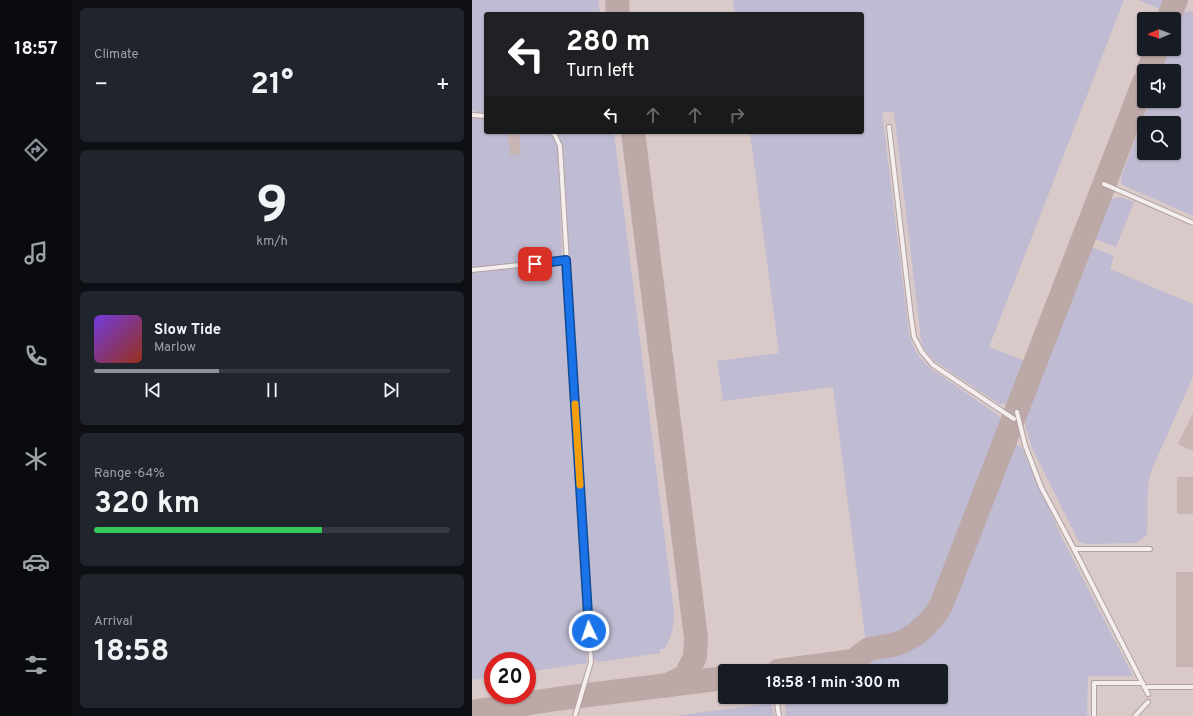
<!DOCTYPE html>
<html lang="en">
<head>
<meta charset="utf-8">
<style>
	:root { --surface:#171b24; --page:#20242c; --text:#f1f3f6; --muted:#9ea1a6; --line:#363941; --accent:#8c9099 }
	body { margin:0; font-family:Overpass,sans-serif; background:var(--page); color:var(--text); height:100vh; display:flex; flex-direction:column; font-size:15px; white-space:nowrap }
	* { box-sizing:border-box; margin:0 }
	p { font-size:13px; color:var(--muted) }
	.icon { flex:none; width:22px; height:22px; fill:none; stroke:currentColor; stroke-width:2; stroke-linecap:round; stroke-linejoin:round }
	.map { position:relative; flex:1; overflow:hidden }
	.side { display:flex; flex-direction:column; gap:8px; padding:8px; background:#0d0f14; width:400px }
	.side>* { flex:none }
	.guide { position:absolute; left:12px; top:12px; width:380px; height:122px; border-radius:4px; box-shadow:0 1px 3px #0004; background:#202124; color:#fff; overflow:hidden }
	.needle { width:26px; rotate:269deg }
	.tools { position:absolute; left:665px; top:12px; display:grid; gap:8px }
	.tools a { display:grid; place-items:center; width:44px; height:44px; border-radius:4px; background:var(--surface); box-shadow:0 1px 3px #0004; font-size:20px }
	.speed { position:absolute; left:12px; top:652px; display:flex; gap:8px; font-size:20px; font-weight:700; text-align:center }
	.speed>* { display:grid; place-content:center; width:52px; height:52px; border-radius:50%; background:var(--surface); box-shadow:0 1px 3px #0004; line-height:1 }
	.speed .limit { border:6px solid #d22; background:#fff; color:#111 }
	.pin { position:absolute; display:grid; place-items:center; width:34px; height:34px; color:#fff; margin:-17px; border-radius:8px; box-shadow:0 2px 6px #0006 }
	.me { position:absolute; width:44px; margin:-22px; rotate:357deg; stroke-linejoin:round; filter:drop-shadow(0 0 3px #0008) }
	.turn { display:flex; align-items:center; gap:14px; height:84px; padding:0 16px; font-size:18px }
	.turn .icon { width:52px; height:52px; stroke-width:2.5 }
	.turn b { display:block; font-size:28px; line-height:34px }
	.lanes { display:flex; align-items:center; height:38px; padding:0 16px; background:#0003; justify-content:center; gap:20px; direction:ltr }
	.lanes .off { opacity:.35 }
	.big { font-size:30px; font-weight:700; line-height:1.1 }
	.side .tile { flex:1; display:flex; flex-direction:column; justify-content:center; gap:6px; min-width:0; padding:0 14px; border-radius:6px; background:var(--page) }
	.side .dial { align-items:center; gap:0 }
	.dial b { font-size:52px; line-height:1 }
	.song { display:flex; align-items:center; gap:12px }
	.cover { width:48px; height:48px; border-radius:6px; background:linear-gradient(135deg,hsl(260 70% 55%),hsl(10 70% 35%)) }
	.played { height:4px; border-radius:2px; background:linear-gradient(90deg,var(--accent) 35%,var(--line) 35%) }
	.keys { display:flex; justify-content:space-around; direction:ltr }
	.heat { display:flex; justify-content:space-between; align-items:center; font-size:22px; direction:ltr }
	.charge { height:6px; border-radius:3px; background:linear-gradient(90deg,#34c759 64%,var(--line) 0) }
	.trip { position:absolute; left:246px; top:664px; width:230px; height:40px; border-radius:4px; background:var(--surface); box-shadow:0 1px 3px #0004; font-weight:700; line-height:40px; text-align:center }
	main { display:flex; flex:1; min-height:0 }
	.tabs { display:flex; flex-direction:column; width:72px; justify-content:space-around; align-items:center; background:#090b0e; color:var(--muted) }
	.tabs .icon { width:28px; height:28px }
	.tabs .selected { color:var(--accent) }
	.tabs b { font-size:18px; color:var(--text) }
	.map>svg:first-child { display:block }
</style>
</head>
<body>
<main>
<nav class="tabs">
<b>18:57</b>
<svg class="icon selected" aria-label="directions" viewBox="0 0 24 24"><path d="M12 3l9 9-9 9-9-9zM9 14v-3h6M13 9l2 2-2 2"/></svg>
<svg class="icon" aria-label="music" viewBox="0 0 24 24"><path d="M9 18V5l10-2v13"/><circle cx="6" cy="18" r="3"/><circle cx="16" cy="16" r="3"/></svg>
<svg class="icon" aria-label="phone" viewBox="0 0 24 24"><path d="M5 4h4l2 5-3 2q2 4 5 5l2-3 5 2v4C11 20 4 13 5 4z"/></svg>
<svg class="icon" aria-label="climate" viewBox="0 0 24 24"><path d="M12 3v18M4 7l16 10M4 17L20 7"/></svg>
<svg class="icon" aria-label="car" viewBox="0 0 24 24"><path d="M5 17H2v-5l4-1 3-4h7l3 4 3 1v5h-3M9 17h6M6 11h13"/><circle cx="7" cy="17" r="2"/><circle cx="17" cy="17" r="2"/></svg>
<svg class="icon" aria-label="filters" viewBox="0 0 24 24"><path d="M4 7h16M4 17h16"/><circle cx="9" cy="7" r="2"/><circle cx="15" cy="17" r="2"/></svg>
</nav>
<section class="side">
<div class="tile"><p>Climate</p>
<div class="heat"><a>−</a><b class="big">21°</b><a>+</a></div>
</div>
<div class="tile dial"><b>9</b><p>km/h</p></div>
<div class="tile">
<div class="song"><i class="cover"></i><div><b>Slow Tide</b><p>Marlow</p></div></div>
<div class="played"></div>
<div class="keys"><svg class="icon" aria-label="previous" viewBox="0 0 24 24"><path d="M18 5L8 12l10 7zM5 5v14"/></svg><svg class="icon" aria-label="pause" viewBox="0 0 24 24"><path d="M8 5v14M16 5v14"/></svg><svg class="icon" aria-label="next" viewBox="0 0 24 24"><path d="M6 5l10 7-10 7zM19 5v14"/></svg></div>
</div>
<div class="tile"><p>Range · 64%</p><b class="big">320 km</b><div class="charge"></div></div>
<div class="tile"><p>Arrival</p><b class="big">18:58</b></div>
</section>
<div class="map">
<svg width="721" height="716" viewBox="0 0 721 716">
	<rect width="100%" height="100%" fill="#e7dbdb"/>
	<!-- built -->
	<path fill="#d9c9c8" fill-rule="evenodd" d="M0 0H721V716H0ZM14 14H390V132H14ZM672 19H702V49H672ZM672 71H702V101H672ZM672 123H702V153H672ZM21 661H55V695H21ZM253 671H469V697H253Z"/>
	<!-- green -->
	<g fill="#bfbbd2" fill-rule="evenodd">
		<polygon points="0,0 126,0 128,14 14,14 14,113 7,113 0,110"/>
		<path d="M261 0H652L517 347 553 361 537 404H527L464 362C457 355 451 349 449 339L422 112H410L437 333C442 350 446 356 458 368L526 415 531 420 500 501 505 503 467 600C462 608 457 616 451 623 437 635 410 652 393 636L361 387 251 401 245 361 307 353 278 132H390V14H263Z"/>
		<polygon points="666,0 694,0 691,10"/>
		<path d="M719 11 721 12V216L651 185 649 182V177L678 101H702V71H689L697 49H702V37L711 13ZM672 123H702V153H672Z"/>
		<polygon points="0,118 14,119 14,132 76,132 81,137 86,148 90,252 89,255 83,259 0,268"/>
		<path d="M84 132H142L202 612C202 626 200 637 192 649H188V653L126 662 121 659 91 146 87 136Z"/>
		<polygon points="648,197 662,202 644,247 623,239 638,201 642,198"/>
		<polygon points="620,247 642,256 638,269 721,304 721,377 680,469 676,484 675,532 674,536 664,543 614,544 607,542 560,448 554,428 553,418"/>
		<polygon points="80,264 88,266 92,273 115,663 55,672 55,661 21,661 21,677 0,680 0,273"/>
		<path d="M544 445 548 446 550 448 591 540 661 676H616L615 716H314L313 700 339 697H469V671H442L437 667 432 670 430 666 419 671 418 668 413 670 411 667 395 669C394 664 392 658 397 655 403 650 414 651 421 649 445 643 461 626 473 606L512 506 518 507 541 446Z"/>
		<polygon points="299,703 302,716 203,716"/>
	</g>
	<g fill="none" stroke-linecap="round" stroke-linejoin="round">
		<!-- taxiway -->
		<g stroke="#bca8a7" stroke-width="24">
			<polyline points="145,0 146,14"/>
			<polyline points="696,19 704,0"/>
			<polyline points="676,71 685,49"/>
			<polyline points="161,132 224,638 223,657 213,677 193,686"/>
			<polyline points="306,671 381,661 397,649 421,645 432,641 444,634 455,624 464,614 470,603 672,82"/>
			<polyline points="0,712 84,699 253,678"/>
		</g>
	</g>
	<!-- building -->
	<g fill="#c7b5b4">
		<polygon points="36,132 47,132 49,154 38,156"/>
		<polygon points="721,413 721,451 706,444"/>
		<rect x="705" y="477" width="16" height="37"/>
		<rect x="704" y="572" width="17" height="95"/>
	</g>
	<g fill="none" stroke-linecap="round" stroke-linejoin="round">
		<defs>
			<g id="lane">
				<polyline points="0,115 14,116"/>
				<polyline points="417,127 439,317 442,337 450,352 461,365 542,419"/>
				<polyline points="80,132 83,135 88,146 119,662 103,716"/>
				<polyline points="632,184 721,223"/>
				<polyline points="0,270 94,260"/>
				<polyline points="545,412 553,445 569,487 602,549 676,694"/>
				<polyline points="602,549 678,549"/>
				<polyline points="676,687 721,687"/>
				<polyline points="305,703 307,716"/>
				<polyline points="622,716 622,683 671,683"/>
				<polyline points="663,716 676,702"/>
			</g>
		</defs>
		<!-- lane casing -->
		<use href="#lane" stroke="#b1a1a0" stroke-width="6"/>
		<!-- lane -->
		<use href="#lane" stroke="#f5eeee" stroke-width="4"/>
	</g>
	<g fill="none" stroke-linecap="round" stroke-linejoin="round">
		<defs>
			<polyline id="route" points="63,264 94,260 117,631"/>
		</defs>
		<!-- route casing -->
		<use href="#route" stroke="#114b97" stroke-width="10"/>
		<!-- route -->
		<use href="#route" stroke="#1a73e8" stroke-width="7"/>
		<!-- slow -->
		<polyline stroke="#f59e0b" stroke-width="7" points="103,404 108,485"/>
	</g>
</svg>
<div class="tools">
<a><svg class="needle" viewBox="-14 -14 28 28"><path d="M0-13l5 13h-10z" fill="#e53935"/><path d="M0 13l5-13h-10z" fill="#9ea1a6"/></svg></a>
<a><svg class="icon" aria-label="sound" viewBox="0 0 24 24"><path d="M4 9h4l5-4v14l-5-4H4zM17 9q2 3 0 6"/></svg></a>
<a><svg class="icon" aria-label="search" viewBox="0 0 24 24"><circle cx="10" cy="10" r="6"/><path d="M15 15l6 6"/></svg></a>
</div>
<div class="speed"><div class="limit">20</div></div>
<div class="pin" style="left:63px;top:264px;background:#d93025"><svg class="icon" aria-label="arrive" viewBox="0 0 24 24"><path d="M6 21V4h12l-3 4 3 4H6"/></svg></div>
<svg class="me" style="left:117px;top:631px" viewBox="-20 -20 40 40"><circle r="17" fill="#1a73e8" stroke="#fff" stroke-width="3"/><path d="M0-11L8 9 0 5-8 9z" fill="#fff"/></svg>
<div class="trip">18:58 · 1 min · 300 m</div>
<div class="guide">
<div class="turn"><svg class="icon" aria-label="left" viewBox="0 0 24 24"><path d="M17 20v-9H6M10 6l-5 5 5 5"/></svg><div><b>280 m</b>Turn left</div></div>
<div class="lanes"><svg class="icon" aria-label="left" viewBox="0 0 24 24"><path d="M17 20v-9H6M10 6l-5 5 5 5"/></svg><svg class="icon off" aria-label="ahead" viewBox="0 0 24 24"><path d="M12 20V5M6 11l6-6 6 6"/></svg><svg class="icon off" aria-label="ahead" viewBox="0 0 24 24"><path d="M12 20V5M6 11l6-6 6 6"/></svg><svg class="icon off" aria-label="right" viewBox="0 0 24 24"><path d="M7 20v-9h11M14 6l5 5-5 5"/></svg></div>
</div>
</div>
</main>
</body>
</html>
